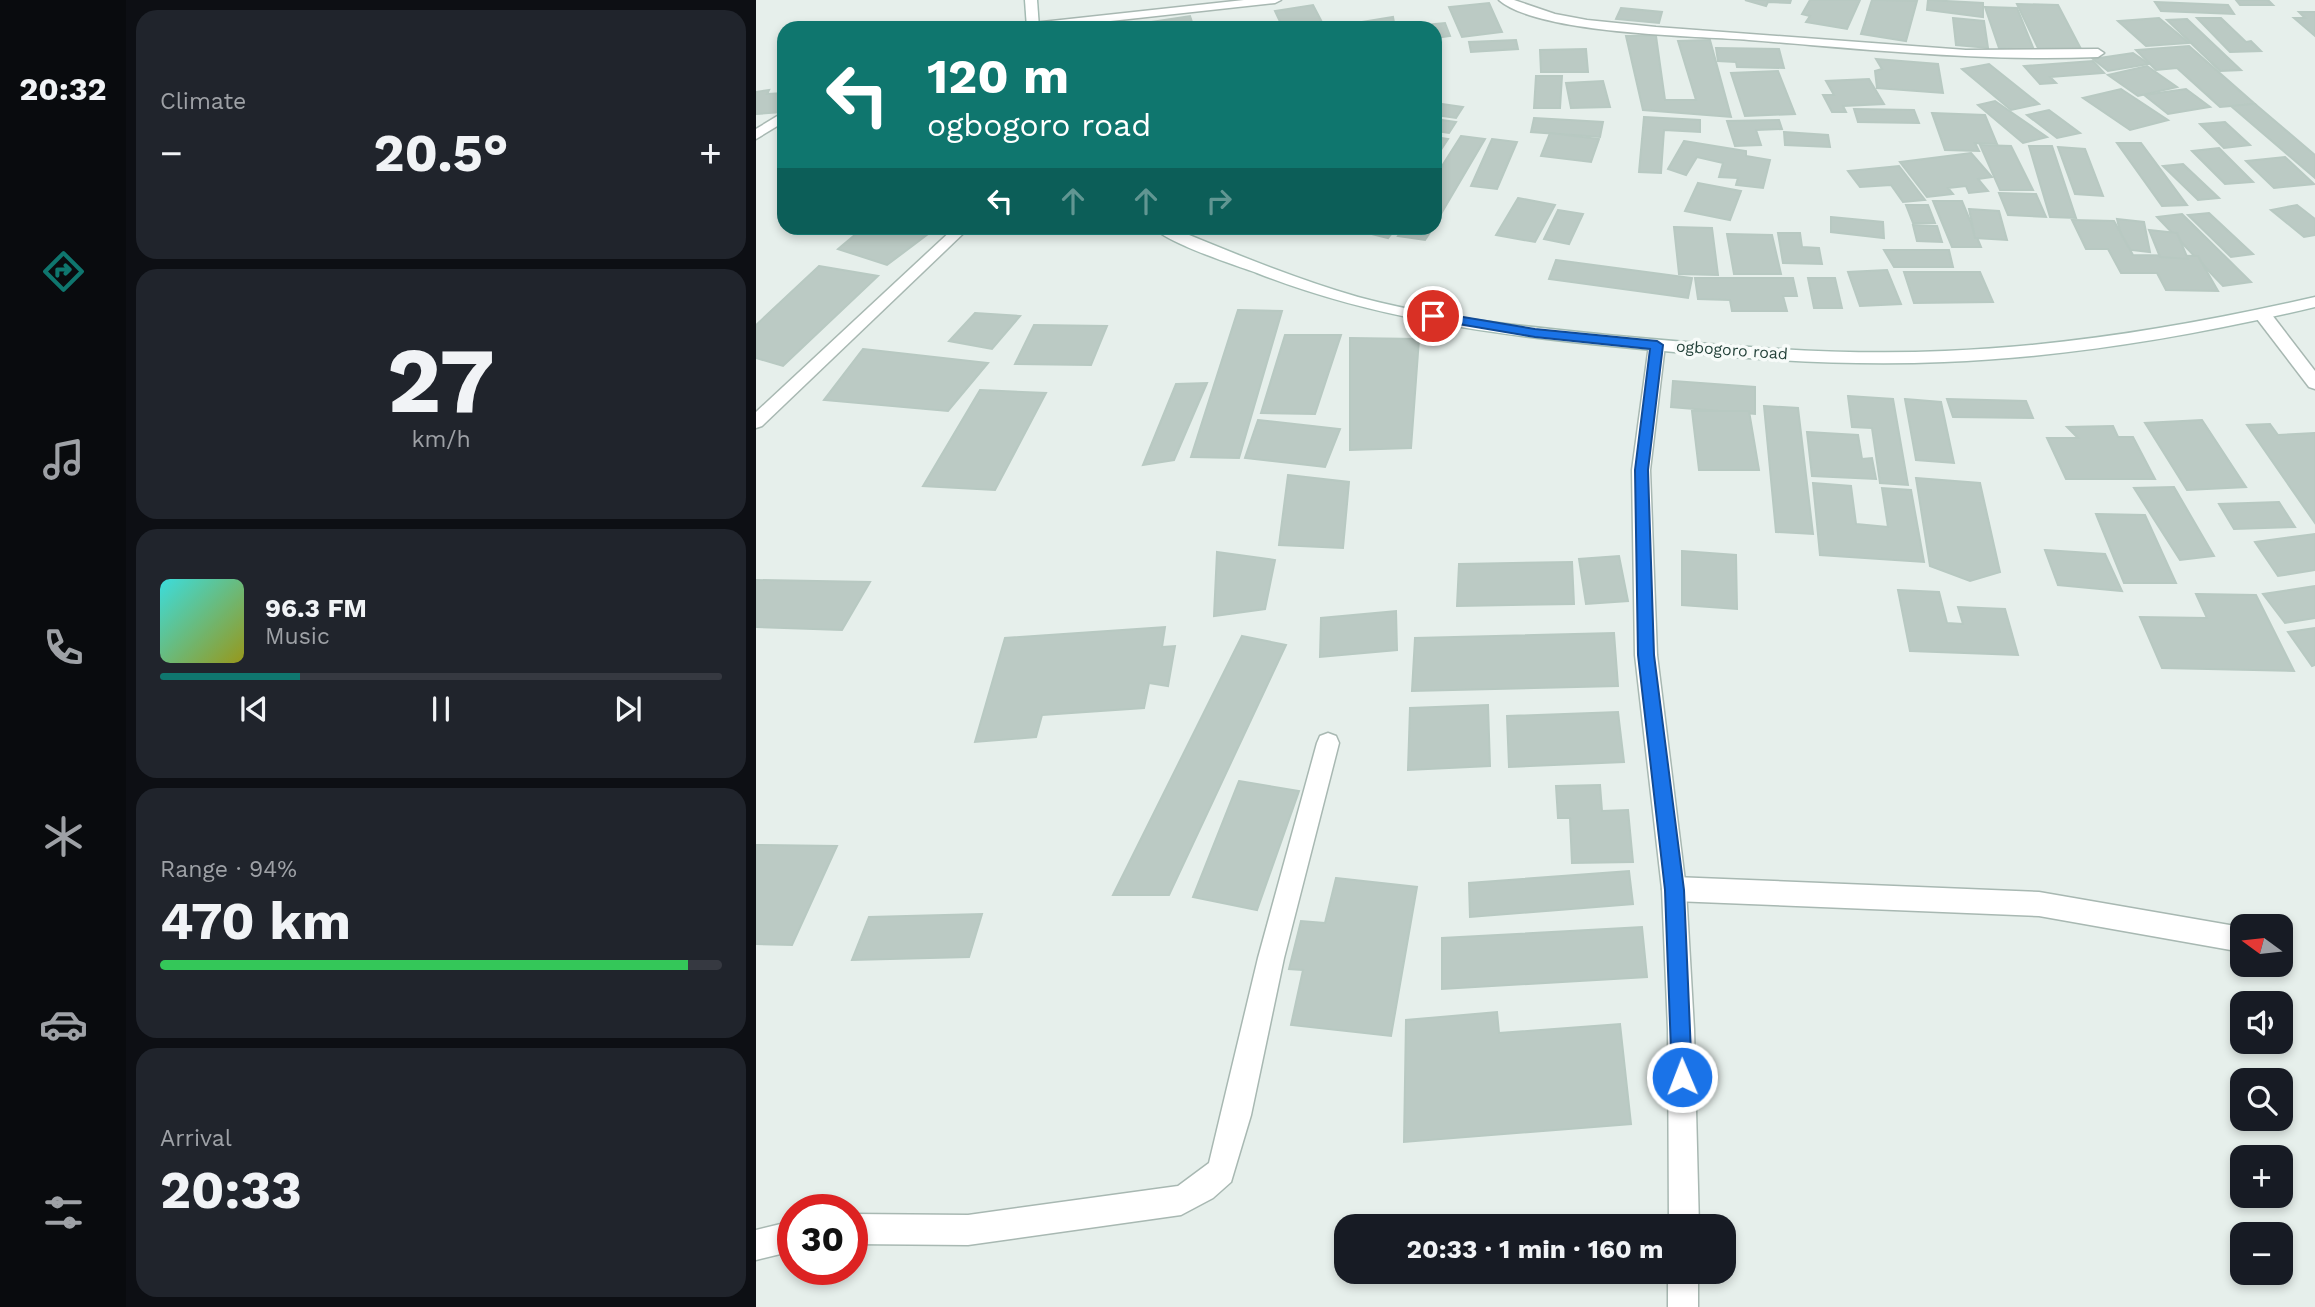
<!DOCTYPE html>
<html lang="en">
<head>
<meta charset="utf-8">
<style>
	:root { --surface:#171b24; --page:#20242c; --text:#f1f3f6; --muted:#9ea1a6; --line:#363941; --accent:#0f766e }
	body { margin:0; font-family:"Work Sans",sans-serif; background:var(--page); color:var(--text); height:100vh; display:flex; flex-direction:column; font-size:26px; white-space:nowrap }
	* { box-sizing:border-box; margin:0 }
	p { font-size:23px; color:var(--muted) }
	.icon { flex:none; width:38px; height:38px; fill:none; stroke:currentColor; stroke-width:2; stroke-linecap:round; stroke-linejoin:round }
	.map { position:relative; flex:1; overflow:hidden }
	.details { display:flex; flex-direction:column; gap:10px; padding:10px; background:#0d0f14; width:630px }
	.details>* { flex:none }
	.guide { position:absolute; left:21px; top:21px; width:665px; height:214px; border-radius:21px; box-shadow:0 4px 10px #0003; background:#0f766e; color:#fff; overflow:hidden }
	.needle { width:46px; rotate:285deg }
	.controls { position:absolute; left:1474px; top:914px; display:grid; gap:14px }
	.controls a { display:grid; place-items:center; width:63px; height:63px; border-radius:14px; background:var(--surface); box-shadow:0 4px 10px #0003; font-size:35px }
	.speed { position:absolute; left:21px; top:1194px; display:flex; gap:14px; font-size:35px; font-weight:700; text-align:center }
	.speed>* { display:grid; place-content:center; width:91px; height:91px; border-radius:50%; background:var(--surface); box-shadow:0 4px 10px #0003; line-height:1 }
	.speed .limit { border:10px solid #d22; background:#fff; color:#111 }
	.pin { position:absolute; display:grid; place-items:center; width:60px; height:60px; color:#fff; margin:-30px; border:4px solid #fff; border-radius:50%; box-shadow:0 2px 7px #0007 }
	.me { position:absolute; width:77px; margin:-38px; rotate:359deg; stroke-linejoin:round; filter:drop-shadow(0 0 5px #0008) }
	.turn { display:flex; align-items:center; gap:24px; height:147px; padding:0 35px; font-size:32px }
	.turn .icon { width:91px; height:91px; stroke-width:2.5 }
	.turn b { display:block; font-size:49px; line-height:60px }
	.lanes { display:flex; align-items:center; height:66px; padding:0 35px; background:#0003; justify-content:center; gap:35px; direction:ltr }
	.lanes .off { opacity:.35 }
	.big { font-size:52px; font-weight:700; line-height:1.1 }
	.details .widget { flex:1; display:flex; flex-direction:column; justify-content:center; gap:10px; min-width:0; padding:0 24px; border-radius:21px; background:var(--page) }
	.details .dial { align-items:center; gap:0 }
	.dial b { font-size:91px; line-height:1 }
	.song { display:flex; align-items:center; gap:21px }
	.cover { width:84px; height:84px; border-radius:10px; background:linear-gradient(135deg,hsl(180 70% 55%),hsl(60 70% 35%)) }
	.played { height:7px; border-radius:4px; background:linear-gradient(90deg,var(--accent) 25%,var(--line) 25%) }
	.keys { display:flex; justify-content:space-around; direction:ltr }
	.heat { display:flex; justify-content:space-between; align-items:center; font-size:38px; direction:ltr }
	.charge { height:10px; border-radius:5px; background:linear-gradient(90deg,#34c759 94%,var(--line) 0) }
	.trip { position:absolute; left:578px; top:1214px; width:402px; height:70px; border-radius:21px; background:var(--surface); box-shadow:0 4px 10px #0003; font-weight:700; line-height:70px; text-align:center }
	main { display:flex; flex:1; min-height:0 }
	.dock { display:flex; flex-direction:column; width:126px; justify-content:space-around; align-items:center; background:#090b0e; color:var(--muted) }
	.dock .icon { width:49px; height:49px }
	.dock .current { color:var(--accent) }
	.dock b { font-size:32px; color:var(--text) }
	.map>svg:first-child { display:block }
</style>
</head>
<body>
<main>
<nav class="dock">
<b>20:32</b>
<svg class="icon current" aria-label="directions" viewBox="0 0 24 24"><path d="M12 3l9 9-9 9-9-9zM9 14v-3h6M13 9l2 2-2 2"/></svg>
<svg class="icon" aria-label="music" viewBox="0 0 24 24"><path d="M9 18V5l10-2v13"/><circle cx="6" cy="18" r="3"/><circle cx="16" cy="16" r="3"/></svg>
<svg class="icon" aria-label="phone" viewBox="0 0 24 24"><path d="M5 4h4l2 5-3 2q2 4 5 5l2-3 5 2v4C11 20 4 13 5 4z"/></svg>
<svg class="icon" aria-label="climate" viewBox="0 0 24 24"><path d="M12 3v18M4 7l16 10M4 17L20 7"/></svg>
<svg class="icon" aria-label="car" viewBox="0 0 24 24"><path d="M5 17H2v-5l4-1 3-4h7l3 4 3 1v5h-3M9 17h6M6 11h13"/><circle cx="7" cy="17" r="2"/><circle cx="17" cy="17" r="2"/></svg>
<svg class="icon" aria-label="filters" viewBox="0 0 24 24"><path d="M4 7h16M4 17h16"/><circle cx="9" cy="7" r="2"/><circle cx="15" cy="17" r="2"/></svg>
</nav>
<section class="details">
<div class="widget"><p>Climate</p>
<div class="heat"><a>−</a><b class="big">20.5°</b><a>+</a></div>
</div>
<div class="widget dial"><b>27</b><p>km/h</p></div>
<div class="widget">
<div class="song"><i class="cover"></i><div><b>96.3 FM</b><p>Music</p></div></div>
<div class="played"></div>
<div class="keys"><svg class="icon" aria-label="previous" viewBox="0 0 24 24"><path d="M18 5L8 12l10 7zM5 5v14"/></svg><svg class="icon" aria-label="pause" viewBox="0 0 24 24"><path d="M8 5v14M16 5v14"/></svg><svg class="icon" aria-label="next" viewBox="0 0 24 24"><path d="M6 5l10 7-10 7zM19 5v14"/></svg></div>
</div>
<div class="widget"><p>Range · 94%</p><b class="big">470 km</b><div class="charge"></div></div>
<div class="widget"><p>Arrival</p><b class="big">20:33</b></div>
</section>
<div class="map">
<svg width="1559" height="1307" viewBox="0 0 1559 1307">
	<rect width="100%" height="100%" fill="#e6efeb"/>
	<!-- building -->
	<g fill="#bbcac4" stroke="#b8c9c2" stroke-width="2">
		<polygon points="989,0 1035,0 1034,3 1012,2 1010,6"/>
		<polygon points="1054,0 1104,0 1091,29 1050,22 1054,16 1046,14"/>
		<polygon points="1116,0 1161,1 1150,41 1105,34"/>
		<polygon points="1172,0 1227,3 1227,17 1171,10"/>
		<polygon points="1480,0 1512,0 1517,5 1484,5"/>
		<polygon points="1399,2 1472,5 1478,14 1405,11"/>
		<polygon points="733,3 746,32 706,37 693,7"/>
		<polygon points="1261,4 1302,5 1325,49 1282,48"/>
		<polygon points="557,5 569,28 527,28 519,11"/>
		<polygon points="1229,7 1261,8 1278,50 1243,48"/>
		<polygon points="865,8 906,12 903,23 860,19"/>
		<polygon points="1543,12 1559,12 1559,36 1538,18 1549,18"/>
		<polygon points="434,16 438,28 376,28 375,25"/>
		<polygon points="637,17 639,28 585,28 588,25"/>
		<polygon points="1197,18 1228,21 1232,48 1200,45"/>
		<polygon points="1403,18 1433,43 1390,46 1362,21"/>
		<polygon points="1441,18 1465,18 1490,42 1495,41 1505,51 1474,52"/>
		<polygon points="1431,19 1485,70 1464,71 1411,20"/>
		<polygon points="689,23 694,36 679,38 679,28 647,27"/>
		<polygon points="870,36 900,36 909,100 940,100 922,41 954,40 975,117 887,110"/>
		<polygon points="760,40 762,49 715,52 713,42"/>
		<polygon points="1433,46 1499,104 1464,107 1421,68 1400,70 1380,50"/>
		<polygon points="960,48 1023,49 1028,68 981,67 980,62 962,61"/>
		<polygon points="830,49 832,72 785,72 784,50"/>
		<polygon points="1377,53 1393,64 1352,71 1337,59"/>
		<polygon points="1120,59 1182,64 1187,93 1121,88 1119,71 1126,69"/>
		<polygon points="1337,61 1348,73 1294,77 1300,83 1284,84 1268,66"/>
		<polygon points="1233,64 1283,104 1255,110 1206,69"/>
		<polygon points="1391,66 1421,87 1382,96 1352,75"/>
		<polygon points="1022,71 1039,114 989,116 975,73"/>
		<polygon points="780,76 806,76 804,108 778,108"/>
		<polygon points="1113,79 1128,104 1087,106 1090,112 1076,112 1067,95 1078,95 1070,81"/>
		<polygon points="847,81 854,107 815,108 810,83"/>
		<polygon points="1365,89 1412,120 1374,130 1327,98"/>
		<polygon points="1430,89 1454,107 1412,114 1388,95"/>
		<polygon points="13,90 11,94 28,93 28,108 26,112 0,114 0,92"/>
		<polygon points="1239,101 1291,137 1267,143 1222,105"/>
		<polygon points="679,103 707,107 700,118 679,115"/>
		<polygon points="1499,104 1559,155 1559,178 1475,106"/>
		<polygon points="1098,109 1158,110 1163,123 1102,122"/>
		<polygon points="1293,110 1324,133 1301,138 1271,115"/>
		<polygon points="1176,113 1229,115 1241,144 1219,143 1223,151 1189,150"/>
		<polygon points="888,117 944,120 944,132 908,130 905,173 883,172"/>
		<polygon points="778,118 847,122 844,137 775,132"/>
		<polygon points="679,119 700,122 693,133 679,131"/>
		<polygon points="1023,120 1026,129 1000,130 1005,145 979,146 971,121"/>
		<polygon points="1469,122 1494,145 1468,148 1444,124"/>
		<polygon points="1028,132 1072,135 1074,147 1029,145"/>
		<polygon points="794,133 843,139 835,162 785,156"/>
		<polygon points="705,136 729,139 679,224 679,177"/>
		<polygon points="679,137 692,139 679,159"/>
		<polygon points="736,139 761,142 741,189 715,186"/>
		<polygon points="928,141 990,151 990,156 1014,160 1007,188 980,185 982,178 963,177 967,163 941,157 930,175 912,169"/>
		<polygon points="1361,143 1385,143 1431,205 1406,206"/>
		<polygon points="1224,145 1255,146 1277,190 1244,190"/>
		<polygon points="1273,146 1296,146 1320,218 1294,217"/>
		<polygon points="1302,147 1329,149 1347,196 1319,194"/>
		<polygon points="1463,148 1497,182 1469,184 1436,151"/>
		<polygon points="1215,153 1236,177 1222,179 1232,191 1213,193 1210,186 1192,188 1197,194 1171,197 1144,162"/>
		<polygon points="1529,157 1558,184 1518,188 1490,161"/>
		<polygon points="1427,164 1463,198 1442,200 1407,166"/>
		<polygon points="1143,166 1169,200 1147,202 1135,185 1104,187 1092,171"/>
		<polygon points="942,183 985,191 974,220 929,211"/>
		<polygon points="1243,193 1280,194 1290,217 1252,215"/>
		<polygon points="762,198 799,205 779,242 740,235"/>
		<polygon points="1177,201 1206,201 1225,247 1196,247"/>
		<polygon points="1150,205 1172,205 1179,223 1157,223"/>
		<polygon points="1541,205 1559,219 1559,235 1548,237 1515,210"/>
		<polygon points="1213,209 1243,211 1251,240 1219,238"/>
		<polygon points="802,210 827,214 813,244 788,239"/>
		<polygon points="1453,213 1497,254 1475,257 1432,215"/>
		<polygon points="1426,214 1495,282 1467,286 1401,217"/>
		<polygon points="1075,217 1127,222 1128,238 1075,232"/>
		<polygon points="1361,219 1388,222 1394,252 1368,249"/>
		<polygon points="1316,220 1358,221 1377,255 1442,256 1462,291 1410,290 1401,273 1365,273 1352,249 1330,249"/>
		<polygon points="1157,225 1181,226 1186,242 1161,241"/>
		<polygon points="918,227 956,228 962,275 923,274"/>
		<polygon points="107,228 180,228 131,265 82,249"/>
		<polygon points="592,228 640,228 632,238"/>
		<polygon points="648,228 677,228 669,240 642,236"/>
		<polygon points="1393,230 1421,233 1432,259 1404,257"/>
		<polygon points="1022,233 1044,233 1046,247 1063,248 1066,264 1027,263"/>
		<polygon points="971,234 1016,235 1025,274 978,274"/>
		<polygon points="1128,250 1193,250 1197,267 1138,267"/>
		<polygon points="800,260 936,278 932,298 793,279"/>
		<polygon points="63,266 122,276 27,366 0,358 0,325"/>
		<polygon points="1131,270 1145,304 1104,306 1092,272"/>
		<polygon points="1148,272 1224,272 1237,302 1158,303"/>
		<polygon points="939,278 1037,278 1041,296 1027,296 1031,311 976,311 974,300 942,299"/>
		<polygon points="1052,278 1079,278 1086,308 1058,308"/>
		<polygon points="482,310 526,311 483,458 435,457"/>
		<polygon points="219,313 264,316 236,349 193,341"/>
		<polygon points="278,325 351,326 335,365 259,364"/>
		<polygon points="529,335 585,335 559,414 505,413"/>
		<polygon points="594,338 663,339 655,448 594,450"/>
		<polygon points="107,349 232,363 192,411 68,400"/>
		<polygon points="917,381 999,387 999,414 915,407"/>
		<polygon points="451,383 418,460 387,465 420,384"/>
		<polygon points="224,390 290,393 239,490 167,486"/>
		<polygon points="1092,396 1137,399 1152,485 1124,483 1116,428 1096,427"/>
		<polygon points="1149,399 1185,402 1198,463 1160,460"/>
		<polygon points="1191,399 1270,401 1277,418 1197,417"/>
		<polygon points="1008,406 1042,408 1057,534 1020,532"/>
		<polygon points="936,411 993,411 1003,470 943,470"/>
		<polygon points="502,420 584,429 569,467 489,458"/>
		<polygon points="1446,420 1490,487 1431,490 1389,423"/>
		<polygon points="1514,424 1522,435 1559,433 1559,523 1491,425"/>
		<polygon points="1357,426 1362,437 1377,437 1399,479 1310,479 1291,438 1322,438 1311,427"/>
		<polygon points="1051,432 1102,435 1106,459 1116,458 1120,479 1056,476"/>
		<polygon points="532,475 593,482 587,548 523,545"/>
		<polygon points="1160,478 1224,483 1244,572 1214,581 1174,566"/>
		<polygon points="1057,483 1095,486 1100,524 1132,527 1126,488 1155,490 1168,562 1064,555"/>
		<polygon points="1418,487 1458,556 1424,560 1378,488"/>
		<polygon points="1523,502 1539,527 1478,529 1463,504"/>
		<polygon points="1340,514 1389,515 1420,583 1368,583"/>
		<polygon points="1559,534 1559,570 1522,576 1499,542"/>
		<polygon points="1289,550 1349,554 1366,591 1302,585"/>
		<polygon points="926,551 980,555 981,609 926,605"/>
		<polygon points="461,552 519,560 509,609 458,616"/>
		<polygon points="863,556 872,601 830,604 823,559"/>
		<polygon points="816,562 818,604 701,606 703,564"/>
		<polygon points="0,580 114,582 86,630 0,627"/>
		<polygon points="1559,586 1559,618 1529,623 1507,594"/>
		<polygon points="1142,590 1183,592 1191,623 1207,624 1202,607 1249,609 1262,655 1154,651"/>
		<polygon points="1440,594 1500,595 1538,671 1406,668 1384,617 1451,618"/>
		<polygon points="640,611 641,650 564,657 565,618"/>
		<polygon points="409,627 406,647 419,646 412,686 393,683 388,708 286,715 280,737 219,742 249,638"/>
		<polygon points="1559,628 1559,665 1556,666 1532,632"/>
		<polygon points="858,633 862,686 656,691 659,638"/>
		<polygon points="486,636 530,645 413,895 357,895"/>
		<polygon points="732,705 734,766 652,770 654,708"/>
		<polygon points="862,712 868,762 753,767 751,716"/>
		<polygon points="483,781 543,791 501,910 437,897"/>
		<polygon points="844,785 846,811 872,810 877,862 816,863 814,818 802,818 800,786"/>
		<polygon points="0,845 81,846 36,945 0,944"/>
		<polygon points="873,871 877,904 714,917 713,883"/>
		<polygon points="580,878 661,887 635,1036 535,1025 547,970 533,969 545,921 569,923"/>
		<polygon points="226,914 213,957 96,960 113,917"/>
		<polygon points="886,927 891,977 686,989 686,938"/>
		<polygon points="741,1012 743,1033 864,1024 875,1124 648,1142 650,1020"/>
	</g>
	<g fill="none" stroke-linecap="round" stroke-linejoin="round">
		<defs>
			<polygon id="lane" points="918,877 1283,892 1485,927 1486,952 1283,916 918,901 909,898 906,889 909,880"/>
			<g id="street">
				<polygon points="488,0 525,0 519,3 291,28 271,26 277,23"/>
				<path d="M743 0H758L799 14 831 20 900 27 1210 50 1342 49 1348 53 1342 57C1225 62 1109 49 993 40 938 36 782 34 743 0Z"/>
				<polygon points="28,112 28,122 0,139 0,129"/>
				<polygon points="198,228 213,228 6,426 0,428 0,412"/>
				<polygon points="1507,310 1513,311 1559,371 1559,389 1553,387 1501,319 1499,315"/>
				<polygon points="901,340 909,345 894,470 901,655 930,889 938,1029 943,1227 913,1227 912,1029 906,889 879,655 876,470 893,345"/>
				<polygon points="572,733 580,736 583,743 528,958 495,1115 475,1182 457,1198 425,1215 212,1245 96,1244 96,1214 212,1215 422,1186 453,1163 502,958 561,743 564,736"/>
				<polygon points="37,1221 37,1251 0,1260 0,1230"/>
				<rect x="912" y="1272" width="30" height="35"/>
			</g>
			<g id="secondary">
				<polygon points="269,0 281,0 283,28 271,28"/>
				<path d="M398 228H416C477 253 539 279 602 297 687 320 776 327 862 336 971 346 1080 356 1189 351 1314 346 1437 325 1559 297V307C1437 336 1314 357 1188 362 1077 367 966 357 855 346 734 334 615 318 501 273 476 264 414 244 398 228Z"/>
			</g>
		</defs>
		<!-- lane casing -->
		<use href="#lane" stroke="#a8b8b2" stroke-width="3"/>
		<!-- street casing -->
		<use href="#street" stroke="#a8b8b2" stroke-width="3"/>
		<!-- secondary casing -->
		<use href="#secondary" stroke="#a4bbb3" stroke-width="3"/>
		<!-- lane -->
		<use href="#lane" fill="#fff" fill-rule="evenodd"/>
		<!-- street -->
		<use href="#street" fill="#fff" fill-rule="evenodd"/>
		<!-- secondary -->
		<use href="#secondary" fill="#fff" fill-rule="evenodd"/>
	</g>
	<!-- route -->
	<polygon fill="#1a73e8" stroke="#114b97" stroke-width="2" points="677,312 779,329 901,341 907,345 892,470 898,655 928,890 936,1077 933,1084 926,1087 919,1084 916,1077 909,890 882,655 879,470 894,349 779,337 673,319 671,316"/>
	<g text-anchor="middle" dominant-baseline="central" stroke-width="7" stroke-linejoin="round" paint-order="stroke">
		<!-- far-street labels -->
		<g font-size="16" fill="#24423a" stroke="#f7fbf9">
			<text transform="translate(976 350) rotate(4)">ogbogoro road</text>
		</g>
	</g>
</svg>
<div class="controls">
<a><svg class="needle" viewBox="-14 -14 28 28"><path d="M0-13l5 13h-10z" fill="#e53935"/><path d="M0 13l5-13h-10z" fill="#9ea1a6"/></svg></a>
<a><svg class="icon" aria-label="sound" viewBox="0 0 24 24"><path d="M4 9h4l5-4v14l-5-4H4zM17 9q2 3 0 6"/></svg></a>
<a><svg class="icon" aria-label="search" viewBox="0 0 24 24"><circle cx="10" cy="10" r="6"/><path d="M15 15l6 6"/></svg></a>
<a>+</a>
<a>−</a>
</div>
<div class="speed"><div class="limit">30</div></div>
<div class="pin" style="left:677px;top:316px;background:#d93025"><svg class="icon" aria-label="arrive" viewBox="0 0 24 24"><path d="M6 21V4h12l-3 4 3 4H6"/></svg></div>
<svg class="me" style="left:926px;top:1077px" viewBox="-20 -20 40 40"><circle r="17" fill="#1a73e8" stroke="#fff" stroke-width="3"/><path d="M0-11L8 9 0 5-8 9z" fill="#fff"/></svg>
<div class="trip">20:33 · 1 min · 160 m</div>
<div class="guide">
<div class="turn"><svg class="icon" aria-label="left" viewBox="0 0 24 24"><path d="M17 20v-9H6M10 6l-5 5 5 5"/></svg><div><b>120 m</b>ogbogoro road</div></div>
<div class="lanes"><svg class="icon" aria-label="left" viewBox="0 0 24 24"><path d="M17 20v-9H6M10 6l-5 5 5 5"/></svg><svg class="icon off" aria-label="ahead" viewBox="0 0 24 24"><path d="M12 20V5M6 11l6-6 6 6"/></svg><svg class="icon off" aria-label="ahead" viewBox="0 0 24 24"><path d="M12 20V5M6 11l6-6 6 6"/></svg><svg class="icon off" aria-label="right" viewBox="0 0 24 24"><path d="M7 20v-9h11M14 6l5 5-5 5"/></svg></div>
</div>
</div>
</main>
</body>
</html>
